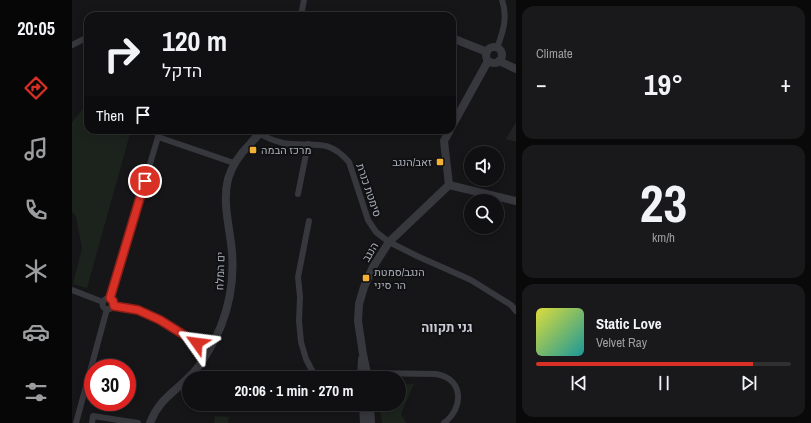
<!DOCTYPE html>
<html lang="en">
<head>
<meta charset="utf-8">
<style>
	:root { --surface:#101012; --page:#19191b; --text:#f1f3f6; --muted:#9c9d9f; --line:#303032; --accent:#d93025 }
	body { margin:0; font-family:"Archivo Narrow",Heebo,sans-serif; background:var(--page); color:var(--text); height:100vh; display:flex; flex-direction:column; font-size:15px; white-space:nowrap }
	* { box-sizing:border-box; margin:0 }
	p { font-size:13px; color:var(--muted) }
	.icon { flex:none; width:22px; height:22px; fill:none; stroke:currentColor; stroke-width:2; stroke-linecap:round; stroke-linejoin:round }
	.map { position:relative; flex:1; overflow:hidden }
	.details { display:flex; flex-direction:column; gap:6px; padding:6px; background:#09090a; width:295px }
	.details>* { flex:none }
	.hud { position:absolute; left:12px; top:12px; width:372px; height:122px; border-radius:12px; box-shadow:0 2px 10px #0003,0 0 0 1px var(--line); background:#101012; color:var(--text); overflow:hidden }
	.controls { position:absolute; left:392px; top:146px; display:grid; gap:8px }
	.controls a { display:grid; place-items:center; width:40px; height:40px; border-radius:50%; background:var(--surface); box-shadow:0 2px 10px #0003,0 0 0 1px var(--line); font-size:20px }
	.speed { position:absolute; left:12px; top:359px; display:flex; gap:8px; font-size:20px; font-weight:700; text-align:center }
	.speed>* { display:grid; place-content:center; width:52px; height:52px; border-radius:50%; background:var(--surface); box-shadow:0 2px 10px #0003,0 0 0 1px var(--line); line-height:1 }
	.speed .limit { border:6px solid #d22; background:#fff; color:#111 }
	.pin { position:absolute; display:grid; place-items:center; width:34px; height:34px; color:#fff; margin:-17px; border:2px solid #fff; border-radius:50%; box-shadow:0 1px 4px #0007 }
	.me { position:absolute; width:44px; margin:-22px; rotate:301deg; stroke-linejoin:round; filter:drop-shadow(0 0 3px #0008) }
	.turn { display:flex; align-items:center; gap:14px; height:84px; padding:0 12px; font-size:18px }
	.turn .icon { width:52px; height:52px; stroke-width:2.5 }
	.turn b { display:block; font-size:28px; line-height:34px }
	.then { display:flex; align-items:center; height:38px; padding:0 12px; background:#0003; gap:8px; font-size:15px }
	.big { font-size:30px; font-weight:700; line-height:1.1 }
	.details .widget { flex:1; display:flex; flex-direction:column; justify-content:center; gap:6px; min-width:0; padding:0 14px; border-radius:12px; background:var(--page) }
	.details .dial { align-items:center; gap:0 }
	.dial b { font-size:52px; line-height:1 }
	.song { display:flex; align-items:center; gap:12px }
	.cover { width:48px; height:48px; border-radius:6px; background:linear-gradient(135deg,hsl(60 70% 55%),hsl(180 70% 35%)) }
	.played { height:4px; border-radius:2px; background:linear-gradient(90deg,var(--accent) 85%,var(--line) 85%) }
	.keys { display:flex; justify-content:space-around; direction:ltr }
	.heat { display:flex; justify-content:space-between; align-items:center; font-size:22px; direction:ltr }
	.trip { position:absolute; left:110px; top:371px; width:224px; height:40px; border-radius:20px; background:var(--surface); box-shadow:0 2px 10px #0003,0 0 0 1px var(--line); font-weight:700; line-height:40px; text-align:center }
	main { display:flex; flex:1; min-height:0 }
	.menu { display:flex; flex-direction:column; width:72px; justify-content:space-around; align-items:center; background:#060607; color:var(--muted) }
	.menu .icon { width:28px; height:28px }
	.menu .current { color:var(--accent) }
	.menu b { font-size:18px; color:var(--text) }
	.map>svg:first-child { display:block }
</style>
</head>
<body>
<main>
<nav class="menu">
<b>20:05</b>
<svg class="icon current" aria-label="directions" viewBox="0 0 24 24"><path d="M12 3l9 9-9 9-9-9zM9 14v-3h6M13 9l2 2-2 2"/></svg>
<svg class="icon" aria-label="music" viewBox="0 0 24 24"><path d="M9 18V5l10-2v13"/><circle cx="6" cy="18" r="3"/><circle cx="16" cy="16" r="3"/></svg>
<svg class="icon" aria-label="phone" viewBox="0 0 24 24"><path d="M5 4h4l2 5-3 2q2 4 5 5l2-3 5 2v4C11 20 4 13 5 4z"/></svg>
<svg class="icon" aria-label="climate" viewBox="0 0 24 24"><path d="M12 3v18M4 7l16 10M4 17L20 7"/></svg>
<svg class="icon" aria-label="car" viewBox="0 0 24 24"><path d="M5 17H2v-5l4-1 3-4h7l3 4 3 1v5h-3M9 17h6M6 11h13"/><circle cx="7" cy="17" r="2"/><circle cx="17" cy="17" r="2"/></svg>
<svg class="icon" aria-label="filters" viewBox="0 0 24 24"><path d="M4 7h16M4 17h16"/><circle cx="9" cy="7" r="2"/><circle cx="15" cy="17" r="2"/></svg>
</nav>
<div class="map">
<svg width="444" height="423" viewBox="0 0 444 423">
	<rect width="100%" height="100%" fill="#161618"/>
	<!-- built -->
	<polygon fill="#222225" points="444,122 444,142 434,139"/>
	<!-- green -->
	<g fill="#1c231d">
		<polygon points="16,103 16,130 59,130 15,288 1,284 10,248 4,217 0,211 0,123 3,118"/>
		<polygon points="342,384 329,414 334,423 310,423 307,404 327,404 327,385"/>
		<polygon points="143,416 157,417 156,423 142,423"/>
	</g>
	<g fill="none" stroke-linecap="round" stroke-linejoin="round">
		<!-- minor -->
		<g stroke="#37383d" stroke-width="6">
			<polyline points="229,16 232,0"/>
			<polyline points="0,45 16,37"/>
			<path d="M425 48C431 32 436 17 430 0"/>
			<path d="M188 134C195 138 203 141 211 143 240 148 254 136 277 162L296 220 304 232 317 242 345 256 399 280 439 305 444 311"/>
			<polyline points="86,137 162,163"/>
			<polyline points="226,194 236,144"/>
			<polyline points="237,221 226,277 228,297 227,321 229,342 234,359 244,378"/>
			<polyline points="0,290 31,302"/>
			<circle cx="36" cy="304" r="5.5"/>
			<polyline points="38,299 88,130"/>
			<polyline points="42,306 66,310 88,320 137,350"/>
			<path d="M266 378 296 373 364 374C392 379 392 408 372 423"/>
			<polyline points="4,423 35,309"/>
			<polyline points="20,423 21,416 66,423"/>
		</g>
		<!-- tertiary -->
		<g stroke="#37383d" stroke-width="8">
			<polyline points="380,38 415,52"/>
			<circle cx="422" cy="55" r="8"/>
			<polyline points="427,61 444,69"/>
			<polyline points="380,126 416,61"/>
			<polyline points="377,185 444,201"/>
			<polyline points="377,185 372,141 378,130"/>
			<polyline points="289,378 290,359"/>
			<polyline points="296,378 291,354 286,321 287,304 292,287 301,267 317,242 377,185"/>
			<polyline points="291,404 292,423"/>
			<polyline points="298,404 299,423"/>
			<path d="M78 423C87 399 102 393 119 375 132 362 141 344 149 326 158 303 162 277 160 252 158 228 150 203 156 179 160 165 168 154 178 144 182 139 187 135 190 130"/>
		</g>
	</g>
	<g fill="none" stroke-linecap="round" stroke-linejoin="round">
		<defs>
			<polyline id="route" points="73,181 38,298 41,301 42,306 66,310 88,320 125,343"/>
		</defs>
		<!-- route casing -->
		<use href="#route" stroke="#8d1f18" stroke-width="10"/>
		<!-- route -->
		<use href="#route" stroke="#d93025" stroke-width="7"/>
	</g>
	<!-- markers -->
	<g fill="#f2b134" stroke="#111113" stroke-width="1.5">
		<rect x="177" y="146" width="8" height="8" rx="2"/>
		<rect x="364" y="158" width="8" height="8" rx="2"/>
		<rect x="290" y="274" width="8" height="8" rx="2"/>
	</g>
	<g text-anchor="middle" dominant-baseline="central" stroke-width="4" stroke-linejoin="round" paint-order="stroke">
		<!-- poi labels -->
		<g font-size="11" fill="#a8adb8" stroke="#111113" text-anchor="start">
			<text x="189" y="150">מרכז הבמה</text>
			<text x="360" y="162" text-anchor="end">זאב/הנגב</text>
			<text x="302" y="272">הנגב/סמטת<tspan x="302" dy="13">הר סיני</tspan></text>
		</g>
		<!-- street labels -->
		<g font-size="11" fill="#a8adb8" stroke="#111113">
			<text transform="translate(297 190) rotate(71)">סימטת כנרת</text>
			<text transform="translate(298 252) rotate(-59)">הנגב</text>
			<text transform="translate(148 271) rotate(-88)">ים המלח</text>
		</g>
		<!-- quarter labels -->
		<g font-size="13" font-weight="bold" fill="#c9ccd4" stroke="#111113">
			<text x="375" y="327">גני תקווה</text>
		</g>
	</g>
</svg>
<div class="controls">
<a><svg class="icon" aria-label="sound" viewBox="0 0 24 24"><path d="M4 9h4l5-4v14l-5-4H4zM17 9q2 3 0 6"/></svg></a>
<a><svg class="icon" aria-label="search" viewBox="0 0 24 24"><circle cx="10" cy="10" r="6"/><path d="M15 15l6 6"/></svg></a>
</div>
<div class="speed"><div class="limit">30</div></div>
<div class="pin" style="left:73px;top:181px;background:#d93025"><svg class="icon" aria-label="arrive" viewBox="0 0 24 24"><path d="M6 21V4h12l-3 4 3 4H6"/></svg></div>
<svg class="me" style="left:125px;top:343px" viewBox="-20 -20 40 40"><path d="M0-17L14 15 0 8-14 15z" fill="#d93025" stroke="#fff" stroke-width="4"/></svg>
<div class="trip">20:06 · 1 min · 270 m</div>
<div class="hud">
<div class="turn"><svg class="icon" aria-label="right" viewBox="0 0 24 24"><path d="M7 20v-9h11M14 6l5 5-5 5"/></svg><div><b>120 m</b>הדקל</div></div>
<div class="then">Then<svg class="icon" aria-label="arrive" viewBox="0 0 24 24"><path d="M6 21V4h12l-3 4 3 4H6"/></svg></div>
</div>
</div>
<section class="details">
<div class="widget"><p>Climate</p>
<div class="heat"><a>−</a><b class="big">19°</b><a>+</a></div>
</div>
<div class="widget dial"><b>23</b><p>km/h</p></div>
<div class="widget">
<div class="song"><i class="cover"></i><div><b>Static Love</b><p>Velvet Ray</p></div></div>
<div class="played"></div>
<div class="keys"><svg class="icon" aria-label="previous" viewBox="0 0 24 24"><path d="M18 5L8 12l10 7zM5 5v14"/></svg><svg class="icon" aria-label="pause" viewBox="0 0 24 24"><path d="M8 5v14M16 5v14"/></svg><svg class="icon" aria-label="next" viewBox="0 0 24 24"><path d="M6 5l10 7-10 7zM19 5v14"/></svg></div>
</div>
</section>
</main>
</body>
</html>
